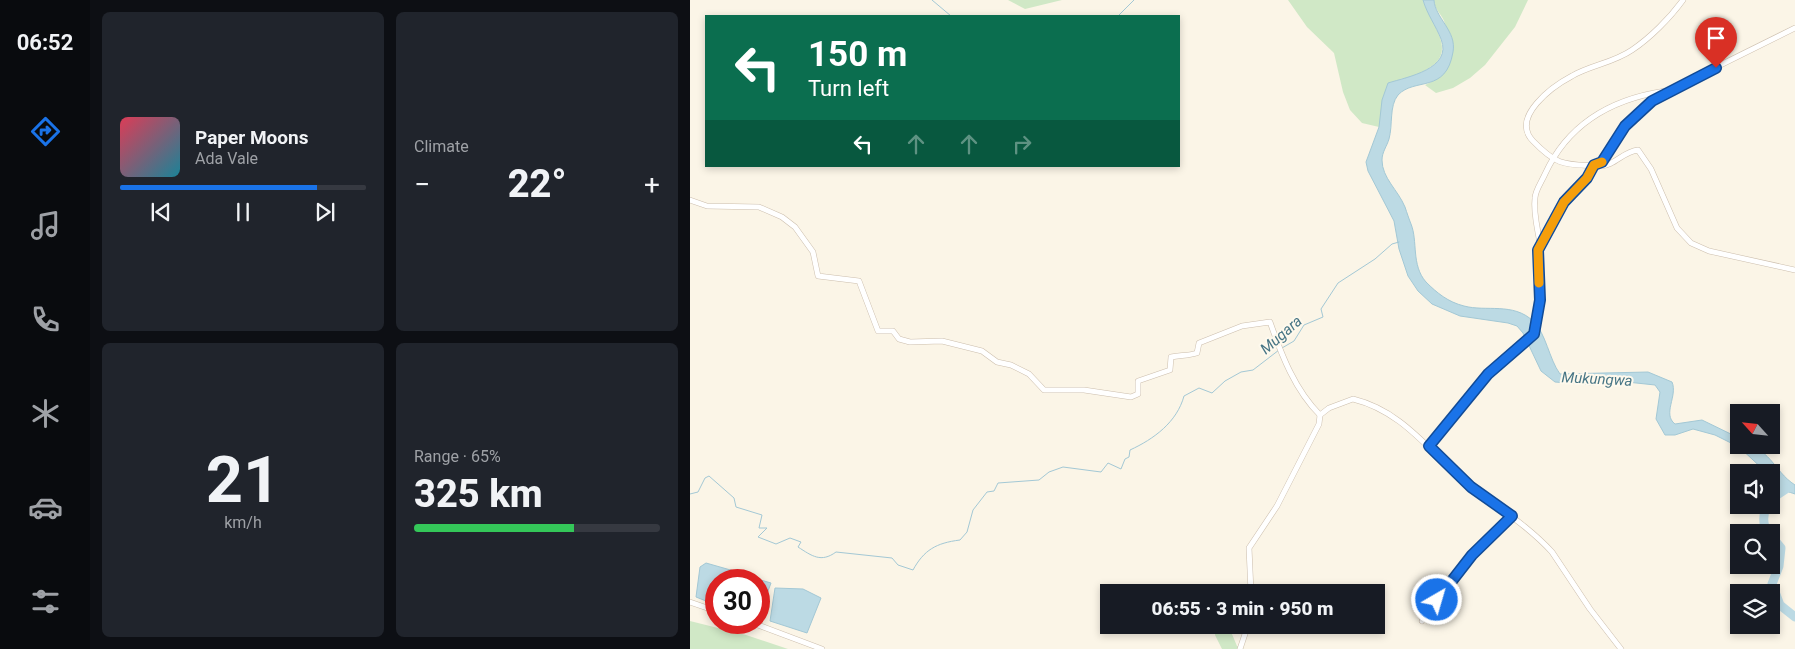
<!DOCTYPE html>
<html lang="en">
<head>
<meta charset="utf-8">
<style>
	:root { --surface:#171b24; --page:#20242c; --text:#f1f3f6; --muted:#9ea1a6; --line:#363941; --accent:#1a73e8 }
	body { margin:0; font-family:Roboto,sans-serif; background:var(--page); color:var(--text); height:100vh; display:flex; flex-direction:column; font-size:19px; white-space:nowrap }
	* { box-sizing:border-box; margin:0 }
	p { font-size:16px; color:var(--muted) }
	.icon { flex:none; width:28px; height:28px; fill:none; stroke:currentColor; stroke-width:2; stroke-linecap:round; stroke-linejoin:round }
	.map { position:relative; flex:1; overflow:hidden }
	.details { display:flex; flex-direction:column; gap:12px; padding:12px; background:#0d0f14; width:600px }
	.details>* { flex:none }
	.top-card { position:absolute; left:15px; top:15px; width:475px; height:152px; border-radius:0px; box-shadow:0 2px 8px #0003; background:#0b6e4f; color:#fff; overflow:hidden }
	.needle { width:32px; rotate:297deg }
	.fabs { position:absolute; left:1040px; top:404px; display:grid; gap:10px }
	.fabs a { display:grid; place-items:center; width:50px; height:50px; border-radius:0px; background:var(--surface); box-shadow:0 2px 8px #0003; font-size:25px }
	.speed { position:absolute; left:15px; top:569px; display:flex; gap:10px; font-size:25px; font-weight:700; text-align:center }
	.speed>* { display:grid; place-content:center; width:65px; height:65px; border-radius:50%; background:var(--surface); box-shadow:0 2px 8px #0003; line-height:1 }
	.speed .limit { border:8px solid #d22; background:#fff; color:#111 }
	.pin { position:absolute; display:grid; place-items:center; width:42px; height:42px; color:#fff; margin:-51px -21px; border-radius:50% 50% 50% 0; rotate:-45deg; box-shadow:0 0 5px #0007 }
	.pin .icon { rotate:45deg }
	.me { position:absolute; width:55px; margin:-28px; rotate:38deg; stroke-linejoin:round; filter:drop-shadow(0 0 4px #0008) }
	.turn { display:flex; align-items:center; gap:18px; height:105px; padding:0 20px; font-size:22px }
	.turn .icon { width:65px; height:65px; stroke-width:2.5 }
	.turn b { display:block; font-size:35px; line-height:42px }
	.lanes { display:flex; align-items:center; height:48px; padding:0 20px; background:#0003; justify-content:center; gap:25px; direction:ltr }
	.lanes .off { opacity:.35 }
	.big { font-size:38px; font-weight:800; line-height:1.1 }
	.details .widget { flex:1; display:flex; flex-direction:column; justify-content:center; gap:8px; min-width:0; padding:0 18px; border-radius:8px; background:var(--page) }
	.details .dial { align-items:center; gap:0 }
	.dial b { font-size:65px; line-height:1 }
	.song { display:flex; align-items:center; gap:15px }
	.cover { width:60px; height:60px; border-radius:8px; background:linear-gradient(135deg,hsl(350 70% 55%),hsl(190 70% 35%)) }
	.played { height:5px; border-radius:2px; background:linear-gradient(90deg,var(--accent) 80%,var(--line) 80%) }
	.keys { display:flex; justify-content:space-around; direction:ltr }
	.heat { display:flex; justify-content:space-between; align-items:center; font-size:28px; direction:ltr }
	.charge { height:8px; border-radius:4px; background:linear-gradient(90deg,#34c759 65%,var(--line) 0) }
	.details .tiles { flex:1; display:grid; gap:12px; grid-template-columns:repeat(2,1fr) }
	.trip { position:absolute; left:410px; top:584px; width:285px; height:50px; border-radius:0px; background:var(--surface); box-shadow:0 2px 8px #0003; font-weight:800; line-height:50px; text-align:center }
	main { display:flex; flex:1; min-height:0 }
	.menu { display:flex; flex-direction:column; width:90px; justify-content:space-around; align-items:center; background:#090b0e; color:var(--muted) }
	.menu .icon { width:35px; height:35px }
	.menu .active { color:var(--accent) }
	.menu b { font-size:22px; color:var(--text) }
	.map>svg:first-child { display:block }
</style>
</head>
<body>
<main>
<nav class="menu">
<b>06:52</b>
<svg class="icon active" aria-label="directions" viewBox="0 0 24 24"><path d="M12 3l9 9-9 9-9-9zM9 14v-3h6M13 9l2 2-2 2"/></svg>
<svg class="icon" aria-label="music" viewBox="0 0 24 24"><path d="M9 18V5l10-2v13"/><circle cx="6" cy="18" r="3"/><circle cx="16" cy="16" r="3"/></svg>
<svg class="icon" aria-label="phone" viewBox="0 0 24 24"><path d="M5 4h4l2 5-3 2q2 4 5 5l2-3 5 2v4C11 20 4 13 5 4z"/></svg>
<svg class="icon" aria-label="climate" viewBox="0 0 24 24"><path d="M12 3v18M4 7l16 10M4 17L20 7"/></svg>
<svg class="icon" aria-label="car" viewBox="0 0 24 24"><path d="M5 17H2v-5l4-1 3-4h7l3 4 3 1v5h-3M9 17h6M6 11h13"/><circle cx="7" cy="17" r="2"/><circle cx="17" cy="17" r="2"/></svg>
<svg class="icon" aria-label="filters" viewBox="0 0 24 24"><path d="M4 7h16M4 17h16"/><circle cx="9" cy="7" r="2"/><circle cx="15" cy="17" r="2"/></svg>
</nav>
<section class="details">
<div class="tiles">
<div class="widget">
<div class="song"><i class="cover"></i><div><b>Paper Moons</b><p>Ada Vale</p></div></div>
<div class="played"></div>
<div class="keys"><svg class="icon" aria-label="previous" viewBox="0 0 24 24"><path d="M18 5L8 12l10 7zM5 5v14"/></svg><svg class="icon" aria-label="pause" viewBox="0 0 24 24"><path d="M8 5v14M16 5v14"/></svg><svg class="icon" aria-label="next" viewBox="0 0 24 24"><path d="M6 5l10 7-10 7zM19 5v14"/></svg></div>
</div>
<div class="widget"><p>Climate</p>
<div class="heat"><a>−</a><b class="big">22°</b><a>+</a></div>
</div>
<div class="widget dial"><b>21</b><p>km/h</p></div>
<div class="widget"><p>Range · 65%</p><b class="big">325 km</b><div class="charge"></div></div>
</div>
</section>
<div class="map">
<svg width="1105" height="649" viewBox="0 0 1105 649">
	<rect width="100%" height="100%" fill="#fbf5e7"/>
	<!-- green -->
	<g fill="#d0e8c6">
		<polygon points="318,0 372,0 335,9"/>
		<path d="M598 0H733C739 22 769 51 739 68 729 74 721 78 710 79L689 127 672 123 660 110 653 92 644 53 617 27Z"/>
		<path d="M744 0H838L825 27 795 65 780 78 763 88 746 93 735 85C762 74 763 50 755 24 753 15 744 10 744 0Z"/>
		<polygon points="0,621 56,635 98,649 0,649"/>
		<polygon points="526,625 539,627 547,646 554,649 532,649 525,635"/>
	</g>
	<!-- water -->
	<g fill="#bcdae4" stroke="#a3c8d5">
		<path d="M733 0H744C745 18 767 31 763 52 756 94 725 77 708 95 699 106 703 125 699 139 697 146 692 152 692 160 692 178 708 190 715 207 717 213 719 219 721 224 728 241 721 265 736 282 747 293 758 302 774 306 796 312 823 302 843 321 856 333 859 359 870 374L958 372 982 382C988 396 972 414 985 424L1012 420 1049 438V445C1080 445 1083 471 1105 485V494C1093 490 1081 487 1081 472H1076L1049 447 1025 435 1003 429 985 435H975L966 419 970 392 965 385 937 382 903 385 865 382 851 371 833 333 827 326 818 323 770 316 742 304 728 291 718 276 709 249 704 221 678 171 676 162 689 127 692 100 698 83C717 77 763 69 751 39 746 26 737 14 733 0Z"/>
		<polygon points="16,563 44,571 40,580 26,580 26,605 6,597 10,567"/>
		<polygon points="50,574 81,583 69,615 69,580 48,580"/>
		<polygon points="85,588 113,589 131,598 117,633 80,621"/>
	</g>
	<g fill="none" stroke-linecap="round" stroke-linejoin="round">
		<!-- stream -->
		<g stroke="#a3c8d5" stroke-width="1">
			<polyline points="242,0 261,16"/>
			<polyline points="428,16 444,0"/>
			<polyline points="592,348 604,341 614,325 633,317 631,309 648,283 685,259 702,244 709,242"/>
			<path d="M0 494 8 492 15 478 19 476 44 498 46 507 72 515 69 528H77L68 537 86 544 100 538 111 542 108 547C122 556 131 563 146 552L202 558 208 565 223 570C234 550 246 543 270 540L277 532 283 510 297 492 304 491 308 483 349 480 359 472 373 467 411 472 418 463 431 469 435 459 439 457 440 450C464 439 487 422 494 396L509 388 522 393 535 381 551 372 563 370 589 350"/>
		</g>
		<!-- river -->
		<g stroke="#bcdae4" stroke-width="9">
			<polyline points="1081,499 1096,489"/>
			<path d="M1077 505C1073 513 1072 525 1078 532"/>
			<polyline points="1081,536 1091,548 1089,566 1082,584 1090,605 1105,617"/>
		</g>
		<defs>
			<g id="street">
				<path d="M993 0C980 18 960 38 942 50 923 63 901 65 882 76 863 86 820 117 843 141 869 168 876 164 911 166 924 166 934 151 948 150L961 169 987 228 1001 243 1019 251 1105 270"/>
				<path d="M0 200 17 206 69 207 92 217 105 227 123 252 128 276 169 281 188 331H203L209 339 220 342 252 341 292 351 307 362 321 365 339 374 354 390H394L441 397 448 394V381L480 370 481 357C490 355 498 356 507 353L509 343 552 326 580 322C592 356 605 390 630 415L639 408 663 399C716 412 742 456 782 487 809 508 838 526 862 552L900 609 931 649"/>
				<path d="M850 244C848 230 843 213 845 198 845 191 852 181 855 174 878 124 922 99 975 91"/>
				<polyline points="739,446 798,374 844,334 850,300 848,250 874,202 897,178 904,165 912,162 940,120 968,96 1105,28"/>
				<polyline points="561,592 559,548 587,506 629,424 630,415"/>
				<polyline points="0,602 26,611"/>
				<polyline points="732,621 782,555 822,516"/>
				<polyline points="60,622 132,649"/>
				<polyline points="550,649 558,625"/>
			</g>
		</defs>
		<!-- street casing -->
		<use href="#street" stroke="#ccbead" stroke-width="6"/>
		<!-- street -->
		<use href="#street" stroke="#fff" stroke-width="5"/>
	</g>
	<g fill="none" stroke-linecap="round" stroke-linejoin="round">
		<defs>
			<polyline id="route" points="747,600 782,555 822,516 781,487 739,446 798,374 844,334 850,300 848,250 874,202 897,178 904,165 912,162 935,126 962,101 1026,68"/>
		</defs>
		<!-- route casing -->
		<use href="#route" stroke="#114b97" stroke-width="12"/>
		<!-- route -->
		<use href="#route" stroke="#1a73e8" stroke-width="9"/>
		<!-- slow -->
		<polyline stroke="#f59e0b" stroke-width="9" points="849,283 848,250 874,202 897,178 904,165 912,162"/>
	</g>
	<g text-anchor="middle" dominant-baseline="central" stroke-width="4" stroke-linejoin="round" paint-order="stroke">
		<!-- water labels -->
		<g font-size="15" font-style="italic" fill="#477585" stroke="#fef9ed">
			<text transform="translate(591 335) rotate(-41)">Mugara</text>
			<text transform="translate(907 379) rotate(3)">Mukungwa</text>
		</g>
	</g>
</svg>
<div class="fabs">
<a><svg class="needle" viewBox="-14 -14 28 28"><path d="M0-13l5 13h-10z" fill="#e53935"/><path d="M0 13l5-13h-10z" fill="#9ea1a6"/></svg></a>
<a><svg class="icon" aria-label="sound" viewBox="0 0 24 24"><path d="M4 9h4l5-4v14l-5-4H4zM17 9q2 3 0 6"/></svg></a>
<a><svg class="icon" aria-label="search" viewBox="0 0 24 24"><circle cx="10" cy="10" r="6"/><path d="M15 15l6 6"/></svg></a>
<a><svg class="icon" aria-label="layers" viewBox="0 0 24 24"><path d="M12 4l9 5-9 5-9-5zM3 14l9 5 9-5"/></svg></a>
</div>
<div class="speed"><div class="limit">30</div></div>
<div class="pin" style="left:1026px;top:68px;background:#d93025"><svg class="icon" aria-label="arrive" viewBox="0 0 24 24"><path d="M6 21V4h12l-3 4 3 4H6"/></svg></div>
<svg class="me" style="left:747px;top:600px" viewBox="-20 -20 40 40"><circle r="17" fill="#1a73e8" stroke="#fff" stroke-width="3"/><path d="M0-11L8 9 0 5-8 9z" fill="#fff"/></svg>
<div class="trip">06:55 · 3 min · 950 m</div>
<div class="top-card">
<div class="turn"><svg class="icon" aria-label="left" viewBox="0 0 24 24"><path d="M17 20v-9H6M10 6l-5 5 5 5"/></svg><div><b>150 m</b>Turn left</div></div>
<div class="lanes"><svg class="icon" aria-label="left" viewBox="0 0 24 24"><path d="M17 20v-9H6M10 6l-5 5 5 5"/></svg><svg class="icon off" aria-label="ahead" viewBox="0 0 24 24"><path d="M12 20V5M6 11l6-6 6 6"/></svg><svg class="icon off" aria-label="ahead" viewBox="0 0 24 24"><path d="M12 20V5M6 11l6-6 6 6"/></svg><svg class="icon off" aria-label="right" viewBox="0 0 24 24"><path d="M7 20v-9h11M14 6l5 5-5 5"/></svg></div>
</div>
</div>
</main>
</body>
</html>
